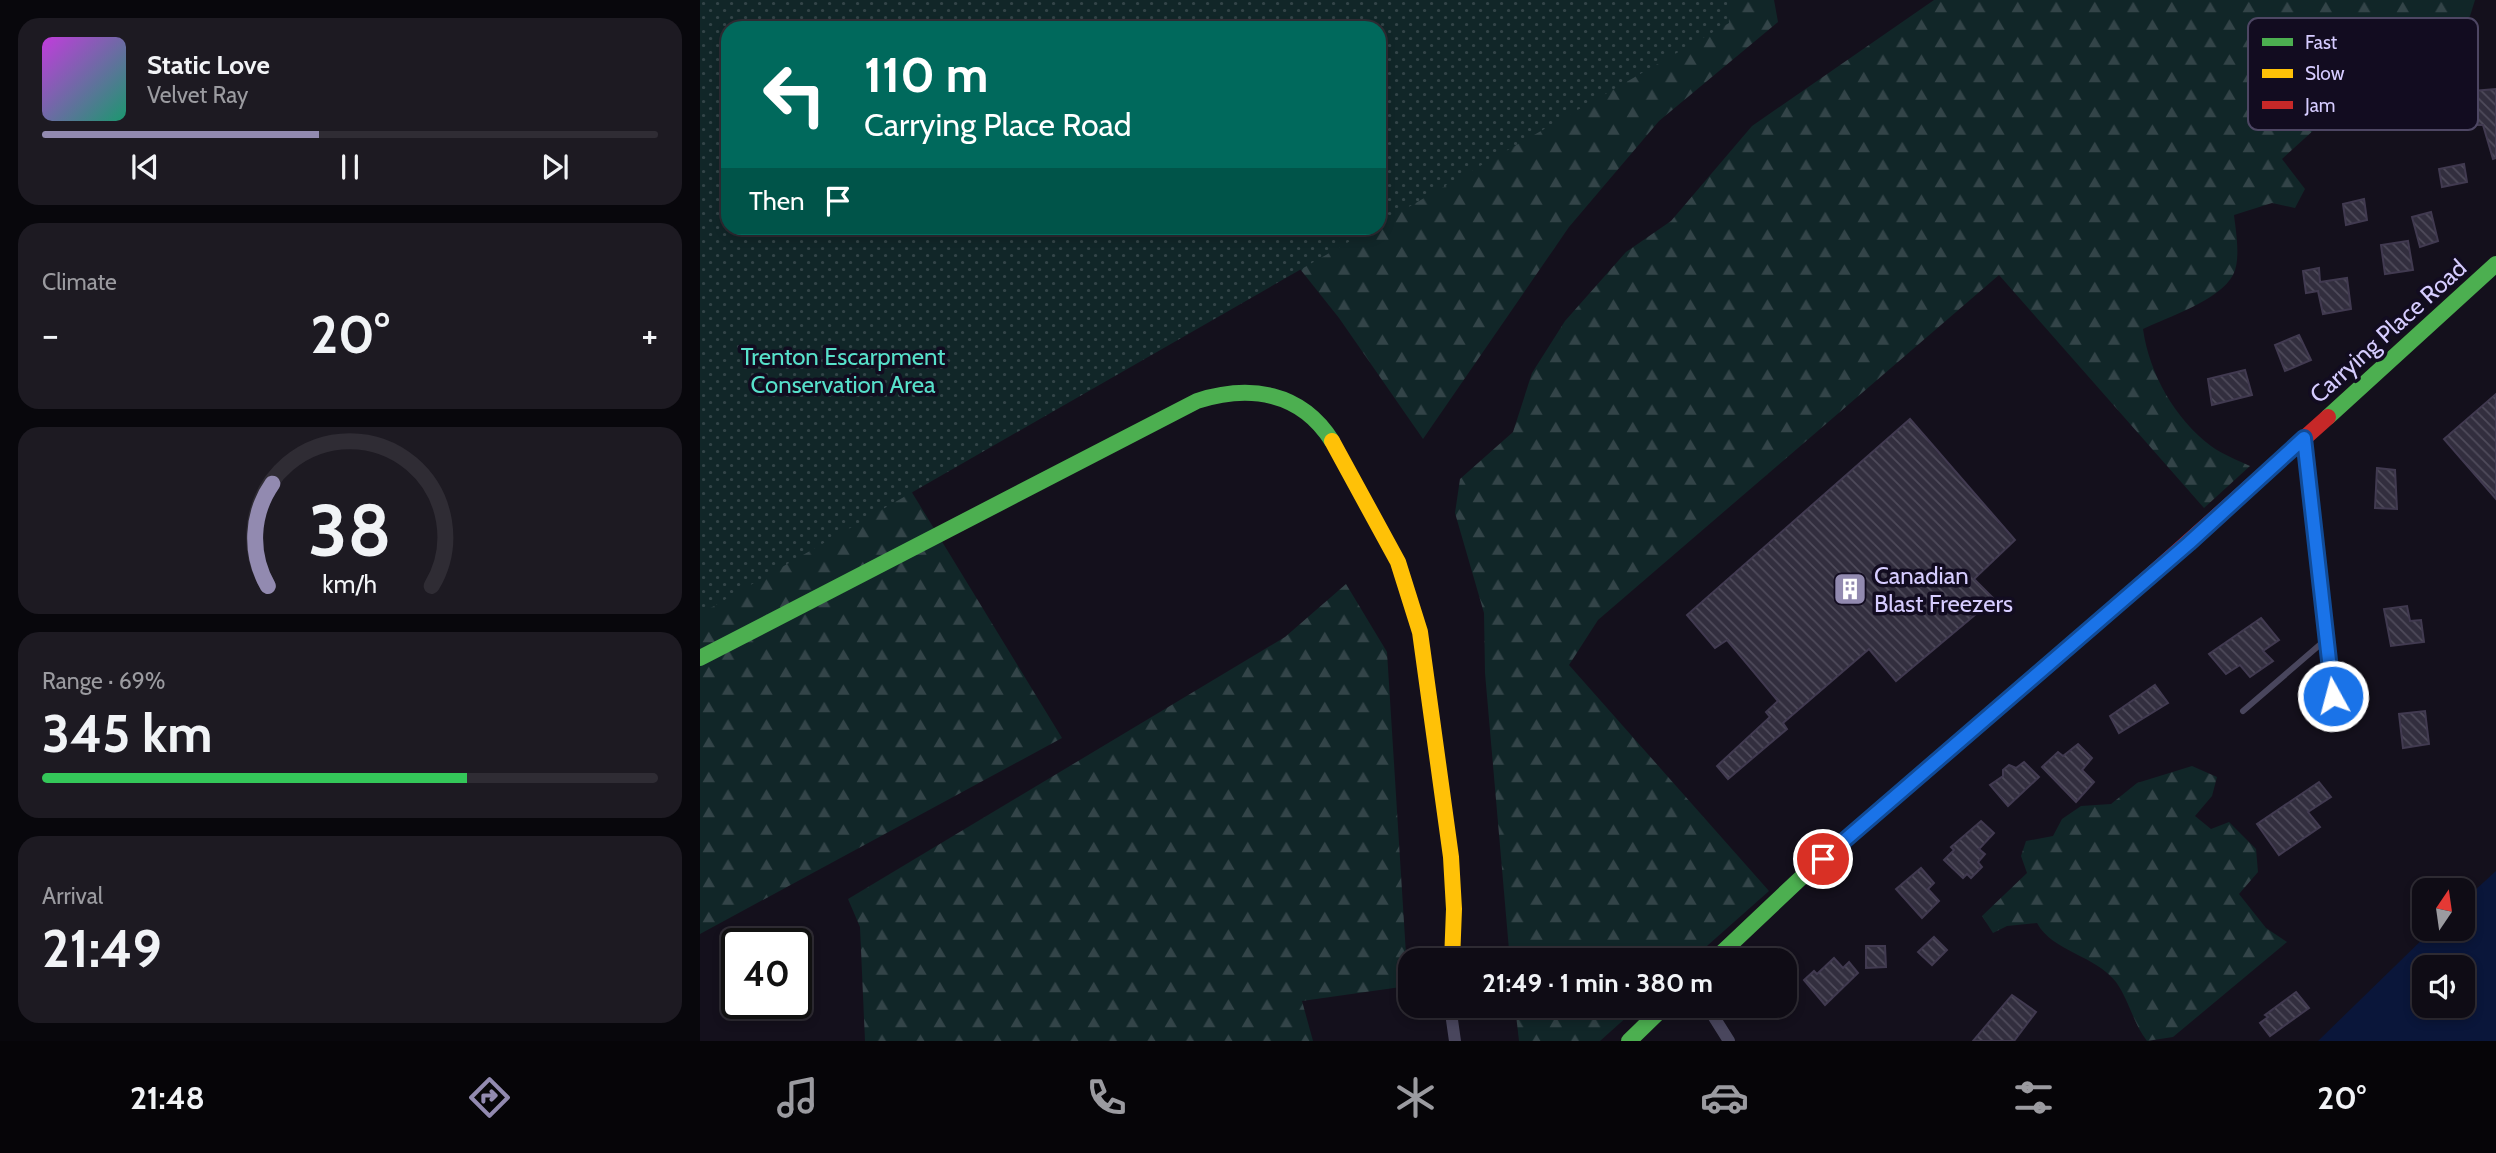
<!DOCTYPE html>
<html lang="en">
<head>
<meta charset="utf-8">
<style>
	:root { --surface:#0f0c15; --page:#1d1a22; --text:#f1f3f6; --muted:#9b9ba0; --line:#2f2c34; --accent:#928ab0 }
	body { margin:0; font-family:Cabin,sans-serif; background:var(--page); color:var(--text); height:100vh; display:flex; flex-direction:column; font-size:26px; white-space:nowrap }
	* { box-sizing:border-box; margin:0 }
	p { font-size:23px; color:var(--muted) }
	.icon { flex:none; width:38px; height:38px; fill:none; stroke:currentColor; stroke-width:2; stroke-linecap:round; stroke-linejoin:round }
	.map { position:relative; flex:1; overflow:hidden }
	.sheet { display:flex; flex-direction:column; gap:18px; padding:18px; background:#08070c; width:700px }
	.sheet>* { flex:none }
	.banner { position:absolute; left:21px; top:21px; width:665px; height:214px; border-radius:21px; box-shadow:0 4px 10px #0003,0 0 0 2px var(--line); background:#00695c; color:#fff; overflow:hidden }
	.needle { width:46px; rotate:13deg }
	.tools { position:absolute; left:1712px; top:878px; display:grid; gap:14px }
	.tools a { display:grid; place-items:center; width:63px; height:63px; border-radius:14px; background:var(--surface); box-shadow:0 4px 10px #0003,0 0 0 2px var(--line); font-size:35px }
	.speed { position:absolute; left:21px; top:928px; display:flex; gap:14px; font-size:35px; font-weight:700; text-align:center }
	.speed>* { display:grid; place-content:center; width:91px; height:91px; border-radius:50%; background:var(--surface); box-shadow:0 4px 10px #0003,0 0 0 2px var(--line); line-height:1 }
	.speed .limit { border:4px solid #111; border-radius:10px; background:#fff; color:#111 }
	.pin { position:absolute; display:grid; place-items:center; width:60px; height:60px; color:#fff; margin:-30px; border:4px solid #fff; border-radius:50%; box-shadow:0 2px 7px #0007 }
	.me { position:absolute; width:77px; margin:-38px; rotate:353deg; stroke-linejoin:round; filter:drop-shadow(0 0 5px #0008) }
	.turn { display:flex; align-items:center; gap:24px; height:147px; padding:0 28px; font-size:32px }
	.turn .icon { width:91px; height:91px; stroke-width:2.5 }
	.turn b { display:block; font-size:49px; line-height:60px }
	.then { display:flex; align-items:center; height:66px; padding:0 28px; background:#0003; gap:14px; font-size:26px }
	.big { font-size:52px; font-weight:700; line-height:1.1 }
	.sheet .card { flex:1; display:flex; flex-direction:column; justify-content:center; gap:10px; min-width:0; padding:0 24px; border-radius:21px; background:var(--page) }
	.sheet .dial { align-items:center; gap:0 }
	.dial svg { height:182px; overflow:visible; fill:none; stroke:var(--line); stroke-width:7; stroke-linecap:round; text-anchor:middle }
	.dial text { fill:var(--text); stroke:none }
	.song { display:flex; align-items:center; gap:21px }
	.cover { width:84px; height:84px; border-radius:10px; background:linear-gradient(135deg,hsl(290 70% 55%),hsl(160 70% 35%)) }
	.played { height:7px; border-radius:4px; background:linear-gradient(90deg,var(--accent) 45%,var(--line) 45%) }
	.keys { display:flex; justify-content:space-around; direction:ltr }
	.heat { display:flex; justify-content:space-between; align-items:center; font-size:38px; direction:ltr }
	.charge { height:10px; border-radius:5px; background:linear-gradient(90deg,#34c759 69%,var(--line) 0) }
	.trip { position:absolute; left:698px; top:948px; width:399px; height:70px; border-radius:21px; background:var(--surface); box-shadow:0 4px 10px #0003,0 0 0 2px var(--line); font-weight:700; line-height:70px; text-align:center }
	.dock { display:flex; height:112px; justify-content:space-around; align-items:center; background:#060508; color:var(--muted) }
	.dock .icon { width:49px; height:49px }
	.dock .selected { color:var(--accent) }
	.dock b { font-size:32px; color:var(--text) }
	main { display:flex; flex:1; min-height:0 }
	.map>svg:first-child { display:block }
</style>
</head>
<body>
<main>
<section class="sheet">
<div class="card">
<div class="song"><i class="cover"></i><div><b>Static Love</b><p>Velvet Ray</p></div></div>
<div class="played"></div>
<div class="keys"><svg class="icon" aria-label="previous" viewBox="0 0 24 24"><path d="M18 5L8 12l10 7zM5 5v14"/></svg><svg class="icon" aria-label="pause" viewBox="0 0 24 24"><path d="M8 5v14M16 5v14"/></svg><svg class="icon" aria-label="next" viewBox="0 0 24 24"><path d="M6 5l10 7-10 7zM19 5v14"/></svg></div>
</div>
<div class="card"><p>Climate</p>
<div class="heat"><a>−</a><b class="big">20°</b><a>+</a></div>
</div>
<div class="card dial"><svg viewBox="0 0 100 80">
<path d="M14 69A42 42 0 1 1 86 69"/>
<path d="M14 69A42 42 0 0 1 16 24" stroke="#928ab0"/>
<text x="50" y="56" font-size="32" font-weight="700">38</text>
<text x="50" y="72" font-size="11">km/h</text>
</svg></div>
<div class="card"><p>Range · 69%</p><b class="big">345 km</b><div class="charge"></div></div>
<div class="card"><p>Arrival</p><b class="big">21:49</b></div>
</section>
<div class="map">
<svg width="1796" height="1041" viewBox="0 0 1796 1041">
	<defs>
		<pattern id="forest-firs" width="22" height="20" patternUnits="userSpaceOnUse" patternTransform="scale(1.75)"><rect width="22" height="20" fill="#112628"/><path d="M5 1l3.5 6h-7zM16 11l3.5 6h-7z" fill="#334448"/></pattern>
		<pattern id="park-dots" width="8" height="8" patternUnits="userSpaceOnUse" patternTransform="scale(1.75)"><rect width="8" height="8" fill="#112628"/><path d="M2 2h.1M6 6h.1" fill="none" stroke="#334448" stroke-width="1.8" stroke-linecap="round"/></pattern>
		<pattern id="building-back-hatch" width="6" height="6" patternUnits="userSpaceOnUse" patternTransform="scale(1.75)"><rect width="6" height="6" fill="#322e3e"/><path d="M-1 5l2 2M0 0l6 6M5-1l2 2" fill="none" stroke="#4f4b5b"/></pattern>
	</defs>
	<rect width="100%" height="100%" fill="#14101c"/>
	<!-- forest -->
	<g fill="url(#forest-firs)">
		<polygon points="80,0 1074,0 1078,22 959,121 869,227 723,439 639,318 600,269 575,228 679,228 679,28 32,28"/>
		<path d="M1234 0H1775L1770 16 1744 46 1716 55 1652 104 1626 119 1582 159 1605 189 1595 208 1572 203 1534 215C1536 232 1541 260 1533 275 1520 300 1468 317 1443 329 1449 373 1475 419 1511 446 1522 454 1537 460 1550 466L1504 508 1299 275 898 620 869 665 1069 891 990 961H810L785 673 784 613 755 513 760 479 813 432 832 373 865 321 926 252 971 221 1052 126Z"/>
		<polygon points="0,49 28,228 62,247 362,738 0,934"/>
		<polygon points="646,584 687,652 708,986 602,1001 613,1041 165,1041 160,927 148,899 585,637"/>
		<path d="M1492 766 1517 777 1512 796 1495 816 1511 829 1529 822 1556 849 1558 872 1539 894 1566 928 1587 942 1473 1037 1447 1041C1433 1023 1429 1000 1416 982 1395 955 1353 952 1337 923L1307 926 1293 933 1282 916 1327 873 1321 856 1326 841 1353 836 1362 819 1381 806 1411 804 1437 783Z"/>
		<polygon points="815,1006 939,1006 900,1041 819,1041"/>
	</g>
	<!-- park -->
	<polygon fill="url(#park-dots)" points="0,0 1027,0 1029,23 679,224 679,28 28,28 28,228 673,228 0,614"/>
	<!-- water -->
	<path fill="#0a163a" fill-rule="evenodd" d="M1796 871V1041H1618L1733 929H1762V902ZM1724 968H1762V1006H1724Z"/>
	<!-- building -->
	<g fill="url(#building-back-hatch)" stroke="#413a50" stroke-width="2">
		<polygon points="1796,89 1796,158 1793,159 1783,125 1775,125 1773,91"/>
		<polygon points="1764,164 1767,182 1742,187 1739,169"/>
		<polygon points="1664,199 1667,220 1646,225 1643,204"/>
		<polygon points="1731,212 1738,241 1720,247 1712,217"/>
		<polygon points="1708,241 1713,270 1685,274 1681,245"/>
		<polygon points="1619,268 1620,282 1647,278 1651,309 1623,314 1618,291 1606,293 1603,271"/>
		<polygon points="1599,335 1611,360 1585,371 1575,345"/>
		<polygon points="1545,370 1552,395 1512,405 1508,379"/>
		<polygon points="1796,394 1796,499 1744,439"/>
		<polygon points="1210,419 1315,540 1274,579 1294,599 1196,681 1169,649 1083,723 1087,729 1028,779 1017,766 1070,717 1066,712 1078,701 1027,640 1015,648 987,615"/>
		<polygon points="1677,468 1695,470 1697,509 1675,508"/>
		<polygon points="1707,606 1710,621 1721,620 1724,642 1691,646 1684,609"/>
		<polygon points="1561,618 1579,640 1563,651 1573,661 1550,677 1540,665 1526,674 1509,654"/>
		<polygon points="1455,685 1468,703 1419,733 1410,716"/>
		<polygon points="1725,711 1729,744 1703,748 1699,714"/>
		<polygon points="1378,744 1392,758 1382,770 1394,782 1376,802 1342,767 1358,752 1363,756"/>
		<polygon points="1324,762 1339,777 1308,806 1290,785 1303,776 1303,770 1309,765 1316,768"/>
		<polygon points="1619,782 1631,797 1608,812 1620,827 1579,855 1557,824"/>
		<polygon points="1281,821 1294,833 1279,849 1285,854 1278,862 1282,867 1271,878 1267,874 1263,878 1244,860 1254,850 1251,847"/>
		<polygon points="1221,868 1234,883 1228,889 1239,901 1222,918 1196,889"/>
		<polygon points="1234,937 1247,950 1232,965 1218,952"/>
		<polygon points="1166,946 1185,946 1186,967 1166,968"/>
		<polygon points="1134,958 1143,968 1149,962 1158,973 1125,1005 1104,980 1114,971 1117,974"/>
		<polygon points="1596,992 1609,1008 1570,1036 1560,1023 1568,1017 1565,1015"/>
		<polygon points="1312,995 1336,1012 1314,1041 1273,1041"/>
	</g>
	<g fill="none" stroke-linecap="round" stroke-linejoin="round">
		<!-- lane -->
		<polyline stroke="#49465d" stroke-width="6" points="1543,711 1623,642"/>
		<!-- street -->
		<g stroke="#49465d" stroke-width="12">
			<polyline points="750,1006 755,1041"/>
			<polyline points="1007,1006 1029,1041"/>
		</g>
		<!-- fast -->
		<g stroke="#4caf50" stroke-width="16">
			<polyline points="1628,417 1796,264"/>
			<path d="M0 658 497 401C550 384 601 392 632 441"/>
			<polyline points="1013,961 1103,876 1432,592"/>
			<polyline points="929,1041 965,1006"/>
		</g>
		<!-- slow -->
		<g stroke="#ffc107" stroke-width="16">
			<polyline points="1604,438 1633,696"/>
			<polyline points="632,441 698,562 720,632 751,857 754,909 752,961"/>
		</g>
		<!-- jam -->
		<polyline stroke="#c62828" stroke-width="16" points="1432,592 1628,417"/>
	</g>
	<g fill="none" stroke-linecap="round" stroke-linejoin="round">
		<defs>
			<polyline id="route" points="1123,859 1489,543 1604,438 1633,696"/>
		</defs>
		<!-- route casing -->
		<use href="#route" stroke="#114b97" stroke-width="18"/>
		<!-- route -->
		<use href="#route" stroke="#1a73e8" stroke-width="12"/>
	</g>
	<!-- icons -->
	<defs>
		<symbol id="building-square" viewBox="-11 -11 22 22"><rect x="-9" y="-9" width="18" height="18" rx="4" fill="#928ab0" stroke="#120c20"/><path d="M-4-6H4V6H1V3H-1V6H-4ZM-2.5-4.3h1.7v1.8h-1.7ZM.8-4.3h1.7v1.8H.8ZM-2.5-1h1.7V.8h-1.7ZM.8-1h1.7V.8H.8Z" fill="#fff"/></symbol>
	</defs>
	<g fill-rule="evenodd">
		<use href="#building-square" x="1131" y="570" width="38" height="38"/>
	</g>
	<g text-anchor="middle" dominant-baseline="central" stroke-width="7" stroke-linejoin="round" paint-order="stroke">
		<!-- street labels -->
		<g font-size="24" fill="#d6ccff" stroke="#120c20">
			<text transform="translate(1688 331) rotate(-42)">Carrying Place Road</text>
		</g>
		<!-- park labels -->
		<g font-size="24" fill="#57e0ca" stroke="#120c20">
			<text x="143" y="356">Trenton Escarpment<tspan x="143" dy="28">Conservation Area</tspan></text>
		</g>
		<!-- poi labels -->
		<g font-size="24" fill="#d6ccff" stroke="#120c20" text-anchor="start">
			<text x="1174" y="575">Canadian<tspan x="1174" dy="28">Blast Freezers</tspan></text>
		</g>
	</g>
	<!-- legend -->
	<rect x="1548" y="18" width="230" height="112" rx="10" fill="#120c20" stroke="#4d4663" stroke-width="2"/>
	<rect x="1562" y="38" width="31" height="8" fill="#4caf50"/>
	<rect x="1562" y="69" width="31" height="9" fill="#ffc107"/>
	<rect x="1562" y="101" width="31" height="8" fill="#c62828"/>
	<g font-size="19" fill="#d6ccff">
		<text x="1605" y="49">Fast</text>
		<text x="1605" y="80">Slow</text>
		<text x="1605" y="112">Jam</text>
	</g>
</svg>
<div class="tools">
<a><svg class="needle" viewBox="-14 -14 28 28"><path d="M0-13l5 13h-10z" fill="#e53935"/><path d="M0 13l5-13h-10z" fill="#9b9ba0"/></svg></a>
<a><svg class="icon" aria-label="sound" viewBox="0 0 24 24"><path d="M4 9h4l5-4v14l-5-4H4zM17 9q2 3 0 6"/></svg></a>
</div>
<div class="speed"><div class="limit">40</div></div>
<div class="pin" style="left:1123px;top:859px;background:#d93025"><svg class="icon" aria-label="arrive" viewBox="0 0 24 24"><path d="M6 21V4h12l-3 4 3 4H6"/></svg></div>
<svg class="me" style="left:1633px;top:696px" viewBox="-20 -20 40 40"><circle r="17" fill="#1a73e8" stroke="#fff" stroke-width="3"/><path d="M0-11L8 9 0 5-8 9z" fill="#fff"/></svg>
<div class="trip">21:49 · 1 min · 380 m</div>
<div class="banner">
<div class="turn"><svg class="icon" aria-label="left" viewBox="0 0 24 24"><path d="M17 20v-9H6M10 6l-5 5 5 5"/></svg><div><b>110 m</b>Carrying Place Road</div></div>
<div class="then">Then<svg class="icon" aria-label="arrive" viewBox="0 0 24 24"><path d="M6 21V4h12l-3 4 3 4H6"/></svg></div>
</div>
</div>
</main>
<nav class="dock">
<b>21:48</b>
<svg class="icon selected" aria-label="directions" viewBox="0 0 24 24"><path d="M12 3l9 9-9 9-9-9zM9 14v-3h6M13 9l2 2-2 2"/></svg>
<svg class="icon" aria-label="music" viewBox="0 0 24 24"><path d="M9 18V5l10-2v13"/><circle cx="6" cy="18" r="3"/><circle cx="16" cy="16" r="3"/></svg>
<svg class="icon" aria-label="phone" viewBox="0 0 24 24"><path d="M5 4h4l2 5-3 2q2 4 5 5l2-3 5 2v4C11 20 4 13 5 4z"/></svg>
<svg class="icon" aria-label="climate" viewBox="0 0 24 24"><path d="M12 3v18M4 7l16 10M4 17L20 7"/></svg>
<svg class="icon" aria-label="car" viewBox="0 0 24 24"><path d="M5 17H2v-5l4-1 3-4h7l3 4 3 1v5h-3M9 17h6M6 11h13"/><circle cx="7" cy="17" r="2"/><circle cx="17" cy="17" r="2"/></svg>
<svg class="icon" aria-label="filters" viewBox="0 0 24 24"><path d="M4 7h16M4 17h16"/><circle cx="9" cy="7" r="2"/><circle cx="15" cy="17" r="2"/></svg>
<b>20°</b>
</nav>
</body>
</html>
